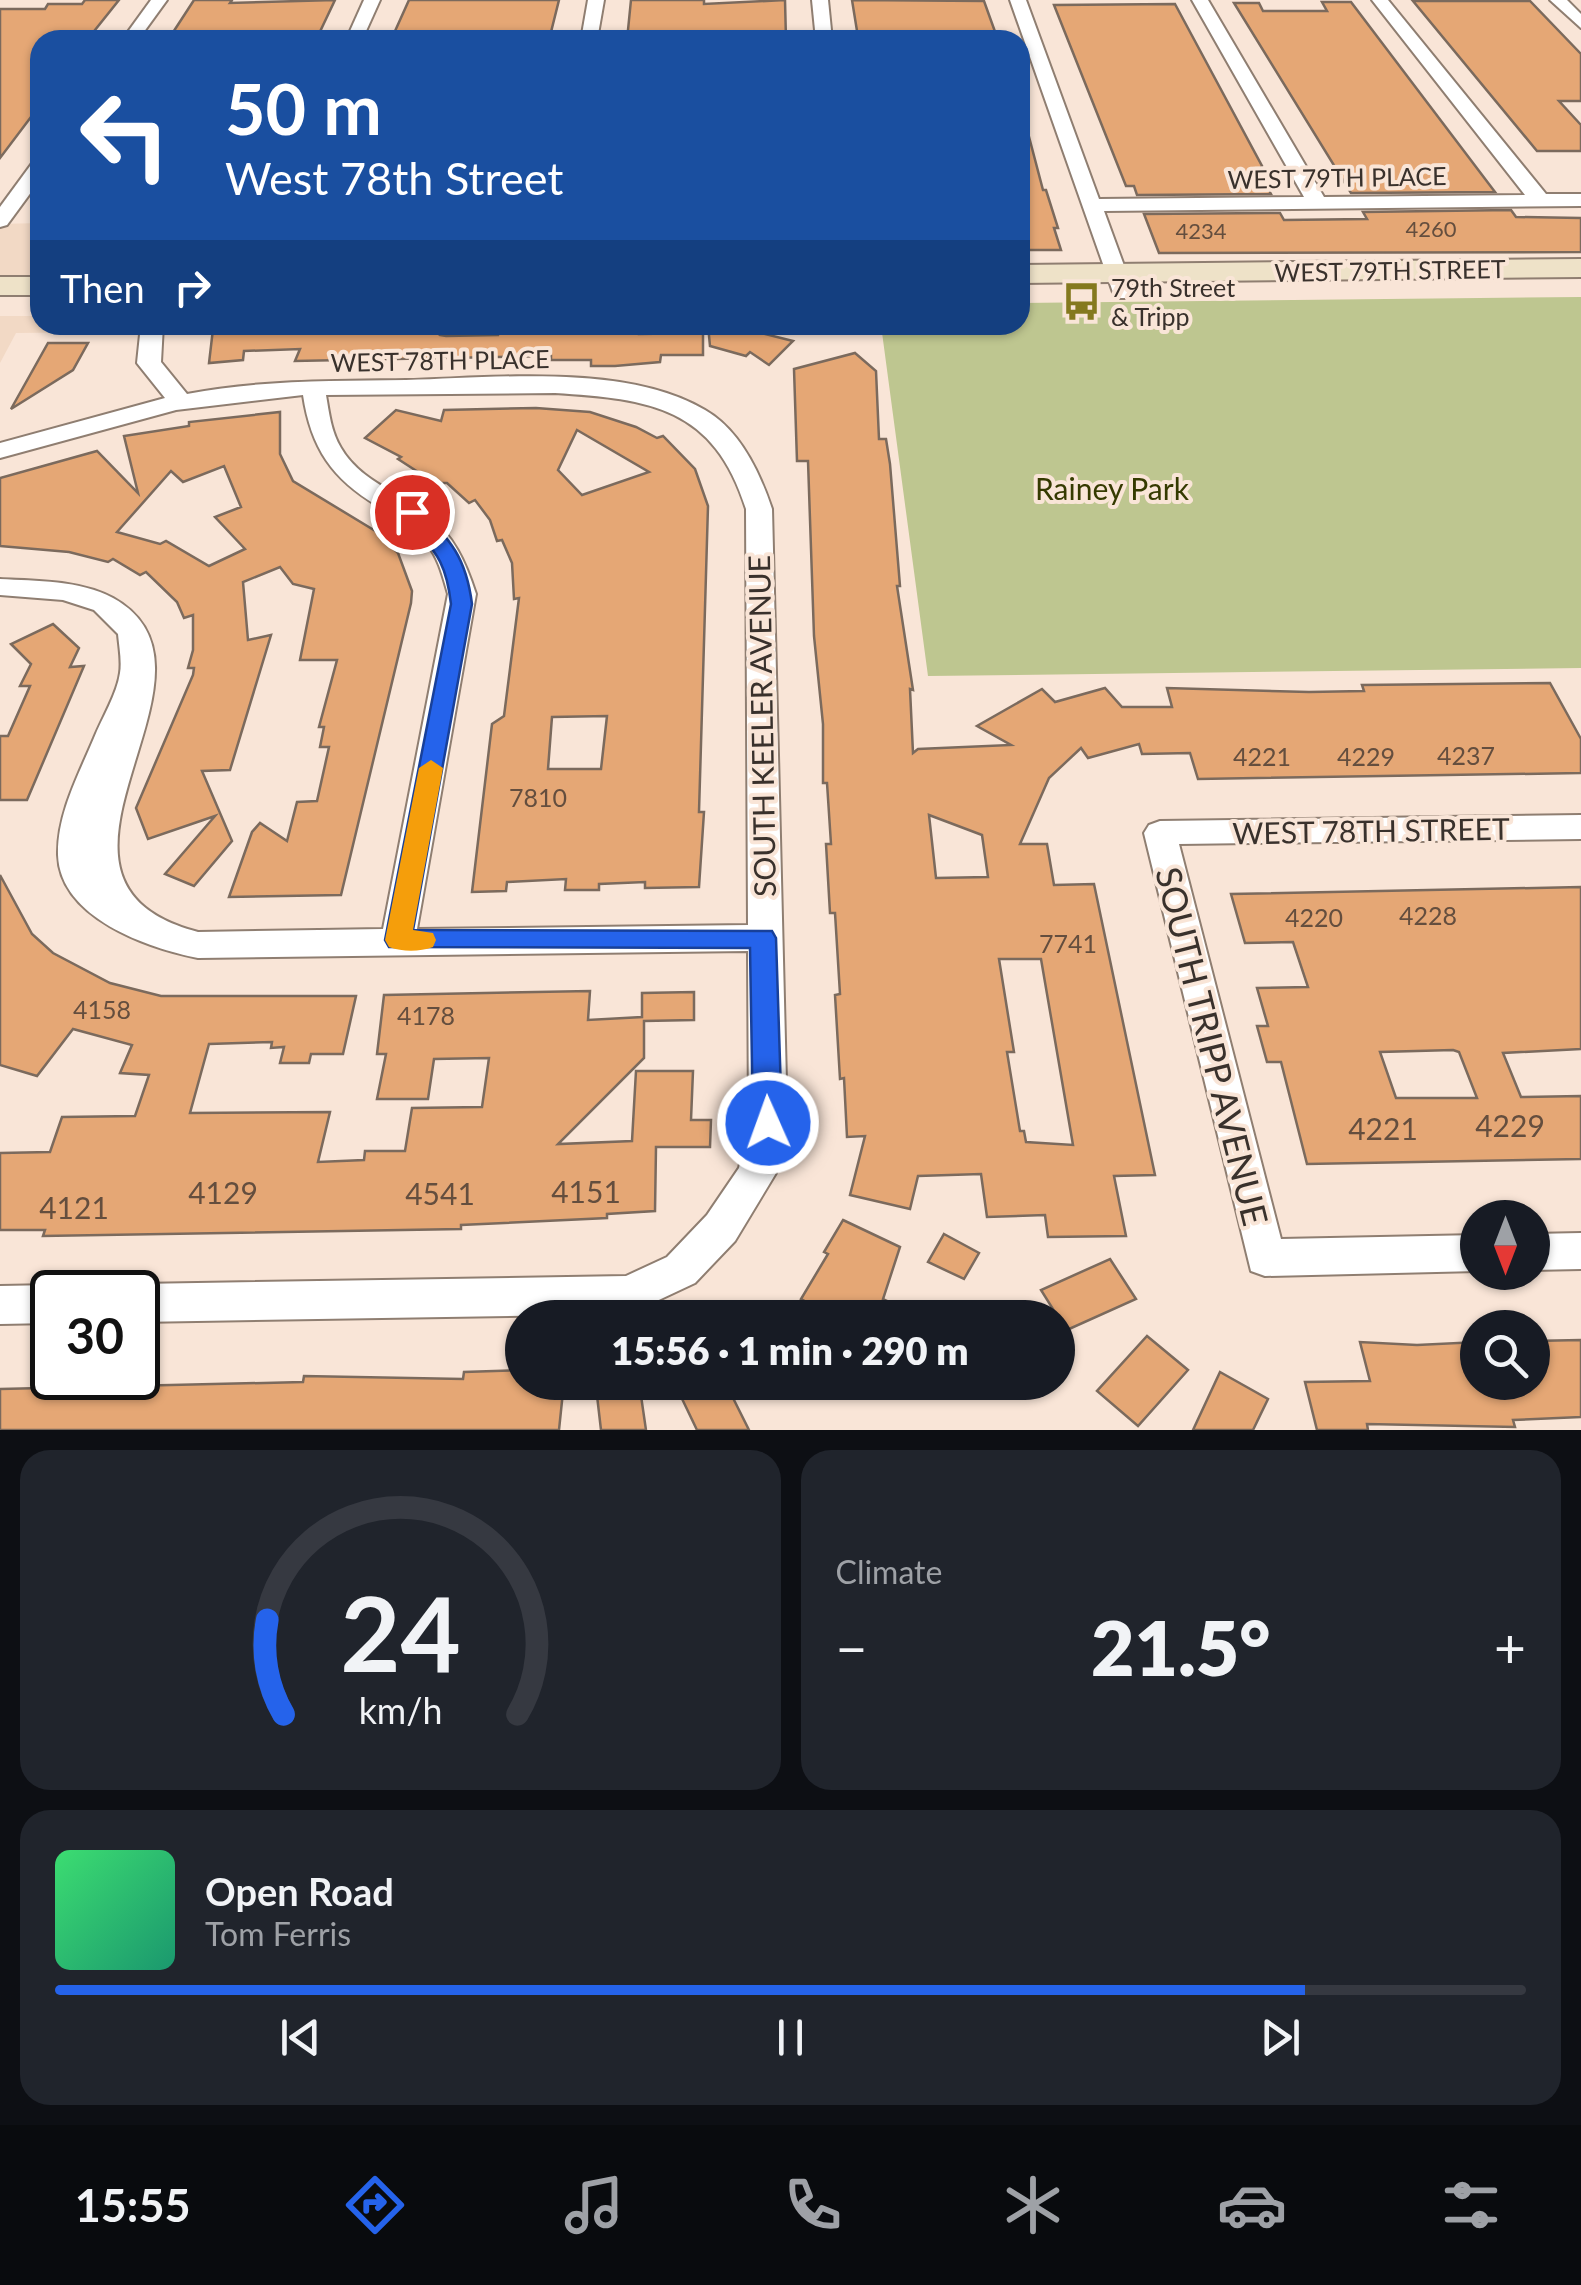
<!DOCTYPE html>
<html lang="en">
<head>
<meta charset="utf-8">
<style>
	:root { --surface:#171b24; --page:#20242c; --text:#f1f3f6; --muted:#9ea1a6; --line:#363941; --accent:#2563eb }
	body { margin:0; font-family:Lato,sans-serif; background:var(--page); color:var(--text); height:100vh; display:flex; flex-direction:column; font-size:38px; white-space:nowrap }
	* { box-sizing:border-box; margin:0 }
	p { font-size:32px; color:var(--muted) }
	.icon { flex:none; width:55px; height:55px; fill:none; stroke:currentColor; stroke-width:2; stroke-linecap:round; stroke-linejoin:round }
	.map { position:relative; height:1430px; overflow:hidden }
	.sheet { display:flex; flex-direction:column; gap:20px; padding:20px; background:#0d0f14; flex:1 }
	.sheet>* { flex:none }
	.guide { position:absolute; left:30px; top:30px; width:1000px; height:305px; border-radius:30px; box-shadow:0 2px 8px #0004; background:#1a4fa0; color:#fff; overflow:hidden }
	.needle { width:65px; rotate:180deg }
	.fabs { position:absolute; left:1460px; top:1200px; display:grid; gap:20px }
	.fabs a { display:grid; place-items:center; width:90px; height:90px; border-radius:50%; background:var(--surface); box-shadow:0 2px 8px #0004; font-size:50px }
	.speed { position:absolute; left:30px; top:1270px; display:flex; gap:20px; font-size:50px; font-weight:700; text-align:center }
	.speed>* { display:grid; place-content:center; width:130px; height:130px; border-radius:50%; background:var(--surface); box-shadow:0 2px 8px #0004; line-height:1 }
	.speed .limit { border:5px solid #111; border-radius:15px; background:#fff; color:#111 }
	.pin { position:absolute; display:grid; place-items:center; width:85px; height:85px; color:#fff; margin:-42px; border:5px solid #fff; border-radius:50%; box-shadow:0 2px 10px #0007 }
	.me { position:absolute; width:110px; margin:-55px; rotate:358deg; stroke-linejoin:round; filter:drop-shadow(0 0 8px #0008) }
	.turn { display:flex; align-items:center; gap:35px; height:210px; padding:0 30px; font-size:45px }
	.turn .icon { width:130px; height:130px; stroke-width:2.5 }
	.turn b { display:block; font-size:70px; line-height:85px }
	.then { display:flex; align-items:center; height:95px; padding:0 30px; background:#0003; gap:20px; font-size:38px }
	.big { font-size:75px; font-weight:800; line-height:1.1 }
	.sheet .card { flex:1; display:flex; flex-direction:column; justify-content:center; gap:15px; min-width:0; padding:0 35px; border-radius:30px; background:var(--page) }
	.sheet .dial { align-items:center; gap:0 }
	.dial svg { height:260px; overflow:visible; fill:none; stroke:var(--line); stroke-width:7; stroke-linecap:round; text-anchor:middle }
	.dial text { fill:var(--text); stroke:none }
	.song { display:flex; align-items:center; gap:30px }
	.cover { width:120px; height:120px; border-radius:15px; background:linear-gradient(135deg,hsl(140 70% 55%),hsl(160 70% 35%)) }
	.played { height:10px; border-radius:5px; background:linear-gradient(90deg,var(--accent) 85%,var(--line) 85%) }
	.keys { display:flex; justify-content:space-around; direction:ltr }
	.heat { display:flex; justify-content:space-between; align-items:center; font-size:55px; direction:ltr }
	.sheet .tiles { flex:1; display:grid; gap:20px; grid-template-columns:1fr 1fr }
	.card:last-child { grid-column:span 2 }
	.trip { position:absolute; left:505px; top:1300px; width:570px; height:100px; border-radius:50px; background:var(--surface); box-shadow:0 2px 8px #0004; font-weight:800; line-height:100px; text-align:center }
	.menu { display:flex; height:160px; justify-content:space-around; align-items:center; background:#090b0e; color:var(--muted) }
	.menu .icon { width:70px; height:70px }
	.menu .selected { color:var(--accent) }
	.menu b { font-size:45px; color:var(--text) }
	.map>svg:first-child { display:block }
</style>
</head>
<body>
<div class="map">
<svg width="1581" height="1430" viewBox="0 0 1581 1430">
	<rect width="100%" height="100%" fill="#f9e5d7"/>
	<!-- built -->
	<g fill="#f2d9c5">
		<polygon points="40,223 40,278 0,278 0,224"/>
		<polygon points="0,316 40,316 40,325 122,325 118,332 16,333 0,363"/>
	</g>
	<!-- green -->
	<polygon fill="#bec690" points="1581,297 1581,668 928,676 881,325 1020,325 1020,303"/>
	<!-- building -->
	<g fill="#e5a775" stroke="#7b6a5d" stroke-width="2.5" fill-rule="evenodd">
		<polygon points="85,0 119,0 87,40 40,40 40,105 0,158 0,9 45,9 48,4 82,4"/>
		<polygon points="194,0 232,0 230,3 335,0 316,40 168,40"/>
		<polygon points="409,0 559,0 549,40 391,40"/>
		<polygon points="631,0 704,0 704,4 785,0 786,40 627,40"/>
		<polygon points="852,0 984,1 998,40 858,37"/>
		<polygon points="1413,1 1530,1 1581,54 1581,101 1559,101 1581,125 1581,151 1537,151"/>
		<polygon points="1322,2 1351,2 1495,192 1351,193 1234,3 1259,3 1263,11 1327,11"/>
		<polygon points="1175,4 1262,166 1259,170 1271,194 1137,195 1134,186 1126,186 1054,5"/>
		<polygon points="1028,133 1043,190 1046,190 1058,228 1054,228 1061,250 1020,250 1020,134"/>
		<polygon points="1511,210 1516,217 1581,218 1581,252 1159,253 1144,214 1280,213 1284,220 1367,219 1363,212"/>
		<polygon points="247,325 250,331 298,325 443,325 440,335 446,336 498,335 500,325 639,325 639,334 703,333 703,355 661,355 660,362 615,366 591,366 591,360 551,360 551,356 295,361 300,349 244,351 243,360 209,363 213,329"/>
		<polygon points="708,325 729,325 793,341 769,365 750,352 746,356 710,346"/>
		<polygon points="48,343 88,343 73,370 11,409"/>
		<path d="M855 353 876 371 879 439H886L890 464 900 586H897L913 690 910 689 913 753 918 749 1011 745 977 726 1042 689 1055 702 1105 688 1122 707H1172L1167 688 1309 692 1364 691 1362 685 1550 683 1581 739V773L1198 779 1190 753 1142 754 1139 744 1088 758 1081 748 1049 778 1020 844H1047L1054 885 1094 884 1155 1175 1114 1176 1126 1236 1048 1237 1045 1215 987 1217 981 1174 918 1176 910 1209 850 1195 865 1136 847 1137 844 1078 840 1079 835 995 840 994 835 913H830L826 844H831L827 783H823V724L814 636 808 461H797L794 369ZM929 815 982 835 988 877 936 878ZM999 959H1041L1073 1145 1026 1142 1024 1131H1020L1007 1052H1014Z"/>
		<path d="M536 408 590 412 636 427 657 438 663 436 695 469 708 506 699 812H704L699 887 645 888V882L599 884V890H565L566 879 507 882 506 891 472 892 492 724 504 716 519 598 514 599 512 563 502 540 497 541 490 520 475 500 469 503 447 483H435L398 459 401 457 365 438 396 410 441 421 444 410ZM577 430 649 472 582 495 558 470ZM607 716 601 769H548L552 717Z"/>
		<path d="M280 412V454L293 481 377 532 398 553 412 591 411 603 341 895 229 897 252 832 260 823 287 841 297 802 317 801 329 747H320L324 727H319L337 660H300L314 589 293 584 280 567 243 582 248 640 271 635 230 770 202 771 232 841 194 886 165 874 215 816 148 839 136 808 193 675 194 668H188L193 650V615L184 618 177 602 146 572 140 575 113 559 108 562 69 552 0 546V478L97 451 138 493 124 436 189 426V422ZM224 466 241 507 215 517 245 549 209 566 166 541 160 544 117 532 171 471 183 482Z"/>
		<polygon points="53,624 79,648 70,667 84,666 27,800 0,800 0,736 8,736 30,686 20,686 31,664 11,644"/>
		<polygon points="0,875 32,934 53,953 110,983 161,996 356,996 343,1054 311,1054 309,1063 280,1063 284,1047 271,1048 272,1042 209,1044 190,1113 330,1112 318,1162 364,1160 365,1151 405,1151 412,1108 482,1107 489,1058 434,1059 428,1099 377,1099 386,1054 377,1054 384,995 590,991 588,1020 642,1017 642,993 694,992 694,1020 644,1021 644,1058 558,1144 632,1141 636,1071 693,1071 691,1120 711,1120 710,1147 656,1147 655,1211 607,1214 607,1218 461,1225 461,1229 43,1236 45,1230 0,1230 0,1153 50,1152 62,1117 135,1116 149,1075 120,1073 132,1045 73,1029 37,1076 0,1065"/>
		<path d="M1581 887V1049L1503 1053 1521 1097 1581 1096V1159L1307 1164 1281 1062H1267L1257 1026H1268L1257 988 1308 987 1293 942 1245 943 1231 894ZM1453 1050 1459 1052 1477 1098H1396L1380 1052Z"/>
		<polygon points="843,1220 900,1247 883,1299 887,1301 883,1318 837,1318 801,1299 828,1254 824,1252"/>
		<polygon points="944,1234 979,1253 964,1279 928,1262"/>
		<polygon points="1110,1259 1136,1299 1058,1334 1058,1317 1041,1290"/>
		<polygon points="1147,1336 1188,1370 1138,1426 1097,1391"/>
		<polygon points="1581,1340 1581,1417 1513,1420 1515,1427 1367,1424 1368,1430 1317,1430 1305,1382 1370,1381 1360,1342 1417,1345 1478,1342 1478,1382 1532,1382 1532,1341"/>
		<polygon points="522,1370 522,1382 564,1382 559,1430 0,1430 0,1389 303,1382 304,1376 463,1379 464,1372"/>
		<polygon points="1220,1372 1268,1399 1253,1430 1193,1430"/>
		<polygon points="623,1382 639,1382 646,1430 601,1430 596,1387"/>
		<polygon points="674,1382 725,1382 749,1430 697,1430"/>
	</g>
	<g fill="none" stroke-linecap="round" stroke-linejoin="round">
		<defs>
			<g id="minor">
				<polygon points="151,0 167,0 138,40 122,40"/>
				<polygon points="364,0 380,0 362,40 346,40"/>
				<polygon points="588,0 604,0 597,40 581,40"/>
				<polygon points="812,0 828,0 832,40 816,40"/>
				<polygon points="1010,0 1026,0 1099,199 1304,197 1192,0 1208,0 1324,197 1525,195 1372,0 1388,0 1546,194 1581,194 1581,206 1104,211 1134,293 1131,298 1115,298"/>
				<polygon points="1550,0 1567,0 1581,14 1581,28"/>
				<polygon points="40,160 40,180 7,225 0,227 0,207 33,162"/>
				<path d="M141 325H163L161 362 187 394C260 380 332 381 406 380 494 378 627 363 705 410 740 430 760 473 772 509L787 1123 776 1173 735 1241 695 1283 629 1314 138 1322V1292H122L138 1284 626 1276 667 1257 707 1215 739 1168 749 1123 748 951 198 958C148 948 60 918 58 855 57 814 79 774 94 738 102 718 117 694 120 673 122 661 119 646 118 634L94 610 63 600 0 595V579C36 581 80 580 113 598 247 672 0 880 198 932L383 929 448 594C443 577 439 559 427 544 415 527 396 516 378 506 332 479 311 448 303 395L176 410 0 458V443L165 398 137 363ZM555 393C650 399 714 407 746 509L748 925 417 929 476 594C466 563 454 535 427 515 399 492 360 481 341 448 331 432 329 412 326 395Z"/>
				<polygon points="1581,815 1581,839 1179,844 1281,1239 1478,1235 1478,1271 1265,1276 1251,1271 1144,833 1149,825 1160,821"/>
				<polygon points="1581,1233 1581,1269 1532,1270 1532,1234"/>
				<polygon points="52,1285 68,1292 52,1292 52,1323 0,1324 0,1286"/>
			</g>
			<g id="secondary">
				<polygon points="1581,259 1581,277 1020,283 1020,265"/>
				<rect x="0" y="277" width="40" height="18"/>
			</g>
		</defs>
		<!-- minor casing -->
		<use href="#minor" stroke="#8f7e71" stroke-width="4"/>
		<!-- secondary casing -->
		<use href="#secondary" stroke="#8f7e71" stroke-width="4"/>
		<!-- minor -->
		<use href="#minor" fill="#fff" fill-rule="evenodd"/>
		<!-- secondary -->
		<use href="#secondary" fill="#eee2c8" fill-rule="evenodd"/>
	</g>
	<!-- route -->
	<path fill="#2563eb" stroke="#184099" stroke-width="2.5" d="M412 506 419 508C451 541 466 557 472 604L413 930 772 931 776 938 782 1123 778 1131 768 1135 758 1131 753 1123 750 948 389 947 385 940 451 604C445 553 431 550 402 512Z"/>
	<!-- slow -->
	<path fill="#f59e0b" d="M431 760 443 768 413 930 433 933 436 940 433 947C419 952 403 952 389 947L385 940 419 768Z"/>
	<!-- icons -->
	<defs>
		<symbol id="bus-bare" viewBox="-9 -9 18 18"><path d="M-5-6H5V4H4V6H2V4H-2V6H-4V4H-5ZM-3.5-4V0h7V-4ZM-3.5 1.2v1.5H-2V1.2ZM2 1.2v1.5H3.5V1.2Z" fill="#84791e" stroke="#f9e5d7" stroke-width="2.5" paint-order="stroke"/></symbol>
	</defs>
	<g fill-rule="evenodd">
		<use href="#bus-bare" x="1054" y="274" width="55" height="55"/>
	</g>
	<g text-anchor="middle" dominant-baseline="central" stroke-width="8" stroke-linejoin="round" paint-order="stroke">
		<!-- far-number labels -->
		<g font-size="22" fill="#644e3e">
			<text x="1431" y="228">4260</text>
			<text x="1201" y="230">4234</text>
		</g>
		<!-- far-street labels -->
		<g font-size="25" fill="#39312c" stroke="#f9e5d7">
			<text transform="translate(1337 177) rotate(-1)">WEST 79TH PLACE</text>
			<text transform="translate(1390 270) rotate(-1)">WEST 79TH STREET</text>
			<text transform="translate(440 360) rotate(-1)">WEST 78TH PLACE</text>
		</g>
		<!-- far-poi labels -->
		<g font-size="25" fill="#39312c" stroke="#f9e5d7" text-anchor="start">
			<text x="1111" y="287">79th Street<tspan x="1111" dy="29">&amp; Tripp</tspan></text>
		</g>
		<!-- number labels -->
		<g font-size="25" fill="#644e3e">
			<text x="1466" y="755">4237</text>
			<text x="1262" y="756">4221</text>
			<text x="1366" y="756">4229</text>
			<text x="538" y="797">7810</text>
			<text x="1428" y="915">4228</text>
			<text x="1314" y="917">4220</text>
			<text x="1068" y="943">7741</text>
			<text x="102" y="1009">4158</text>
			<text x="426" y="1015">4178</text>
		</g>
		<!-- park labels -->
		<g font-size="30" fill="#353a00" stroke="#f9e5d7">
			<text x="1112" y="488">Rainey Park</text>
		</g>
		<!-- street labels -->
		<g font-size="30" fill="#39312c" stroke="#f9e5d7">
			<text transform="translate(761 726) rotate(-91)">SOUTH KEELER AVENUE</text>
			<text transform="translate(1371 830) rotate(-1)">WEST 78TH STREET</text>
		</g>
		<!-- near-number labels -->
		<g font-size="30" fill="#644e3e">
			<text x="1510" y="1125">4229</text>
			<text x="1383" y="1128">4221</text>
			<text x="586" y="1191">4151</text>
			<text x="223" y="1192">4129</text>
			<text x="440" y="1193">4541</text>
			<text x="74" y="1207">4121</text>
		</g>
		<!-- near-street labels -->
		<g font-size="35" fill="#39312c" stroke="#f9e5d7">
			<text transform="translate(1213 1046) rotate(76)">SOUTH TRIPP AVENUE</text>
		</g>
	</g>
</svg>
<div class="fabs">
<a><svg class="needle" viewBox="-14 -14 28 28"><path d="M0-13l5 13h-10z" fill="#e53935"/><path d="M0 13l5-13h-10z" fill="#9ea1a6"/></svg></a>
<a><svg class="icon" aria-label="search" viewBox="0 0 24 24"><circle cx="10" cy="10" r="6"/><path d="M15 15l6 6"/></svg></a>
</div>
<div class="speed"><div class="limit">30</div></div>
<div class="pin" style="left:412px;top:512px;background:#d93025"><svg class="icon" aria-label="arrive" viewBox="0 0 24 24"><path d="M6 21V4h12l-3 4 3 4H6"/></svg></div>
<svg class="me" style="left:768px;top:1123px" viewBox="-20 -20 40 40"><circle r="17" fill="#2563eb" stroke="#fff" stroke-width="3"/><path d="M0-11L8 9 0 5-8 9z" fill="#fff"/></svg>
<div class="trip">15:56 · 1 min · 290 m</div>
<div class="guide">
<div class="turn"><svg class="icon" aria-label="left" viewBox="0 0 24 24"><path d="M17 20v-9H6M10 6l-5 5 5 5"/></svg><div><b>50 m</b>West 78th Street</div></div>
<div class="then">Then<svg class="icon" aria-label="right" viewBox="0 0 24 24"><path d="M7 20v-9h11M14 6l5 5-5 5"/></svg></div>
</div>
</div>
<section class="sheet">
<div class="tiles">
<div class="card dial"><svg viewBox="0 0 100 80">
<path d="M14 69A42 42 0 1 1 86 69"/>
<path d="M14 69A42 42 0 0 1 9 40" stroke="#2563eb"/>
<text x="50" y="56" font-size="32" font-weight="700">24</text>
<text x="50" y="72" font-size="11">km/h</text>
</svg></div>
<div class="card"><p>Climate</p>
<div class="heat"><a>−</a><b class="big">21.5°</b><a>+</a></div>
</div>
<div class="card">
<div class="song"><i class="cover"></i><div><b>Open Road</b><p>Tom Ferris</p></div></div>
<div class="played"></div>
<div class="keys"><svg class="icon" aria-label="previous" viewBox="0 0 24 24"><path d="M18 5L8 12l10 7zM5 5v14"/></svg><svg class="icon" aria-label="pause" viewBox="0 0 24 24"><path d="M8 5v14M16 5v14"/></svg><svg class="icon" aria-label="next" viewBox="0 0 24 24"><path d="M6 5l10 7-10 7zM19 5v14"/></svg></div>
</div>
</div>
</section>
<nav class="menu">
<b>15:55</b>
<svg class="icon selected" aria-label="directions" viewBox="0 0 24 24"><path d="M12 3l9 9-9 9-9-9zM9 14v-3h6M13 9l2 2-2 2"/></svg>
<svg class="icon" aria-label="music" viewBox="0 0 24 24"><path d="M9 18V5l10-2v13"/><circle cx="6" cy="18" r="3"/><circle cx="16" cy="16" r="3"/></svg>
<svg class="icon" aria-label="phone" viewBox="0 0 24 24"><path d="M5 4h4l2 5-3 2q2 4 5 5l2-3 5 2v4C11 20 4 13 5 4z"/></svg>
<svg class="icon" aria-label="climate" viewBox="0 0 24 24"><path d="M12 3v18M4 7l16 10M4 17L20 7"/></svg>
<svg class="icon" aria-label="car" viewBox="0 0 24 24"><path d="M5 17H2v-5l4-1 3-4h7l3 4 3 1v5h-3M9 17h6M6 11h13"/><circle cx="7" cy="17" r="2"/><circle cx="17" cy="17" r="2"/></svg>
<svg class="icon" aria-label="filters" viewBox="0 0 24 24"><path d="M4 7h16M4 17h16"/><circle cx="9" cy="7" r="2"/><circle cx="15" cy="17" r="2"/></svg>
</nav>
</body>
</html>
